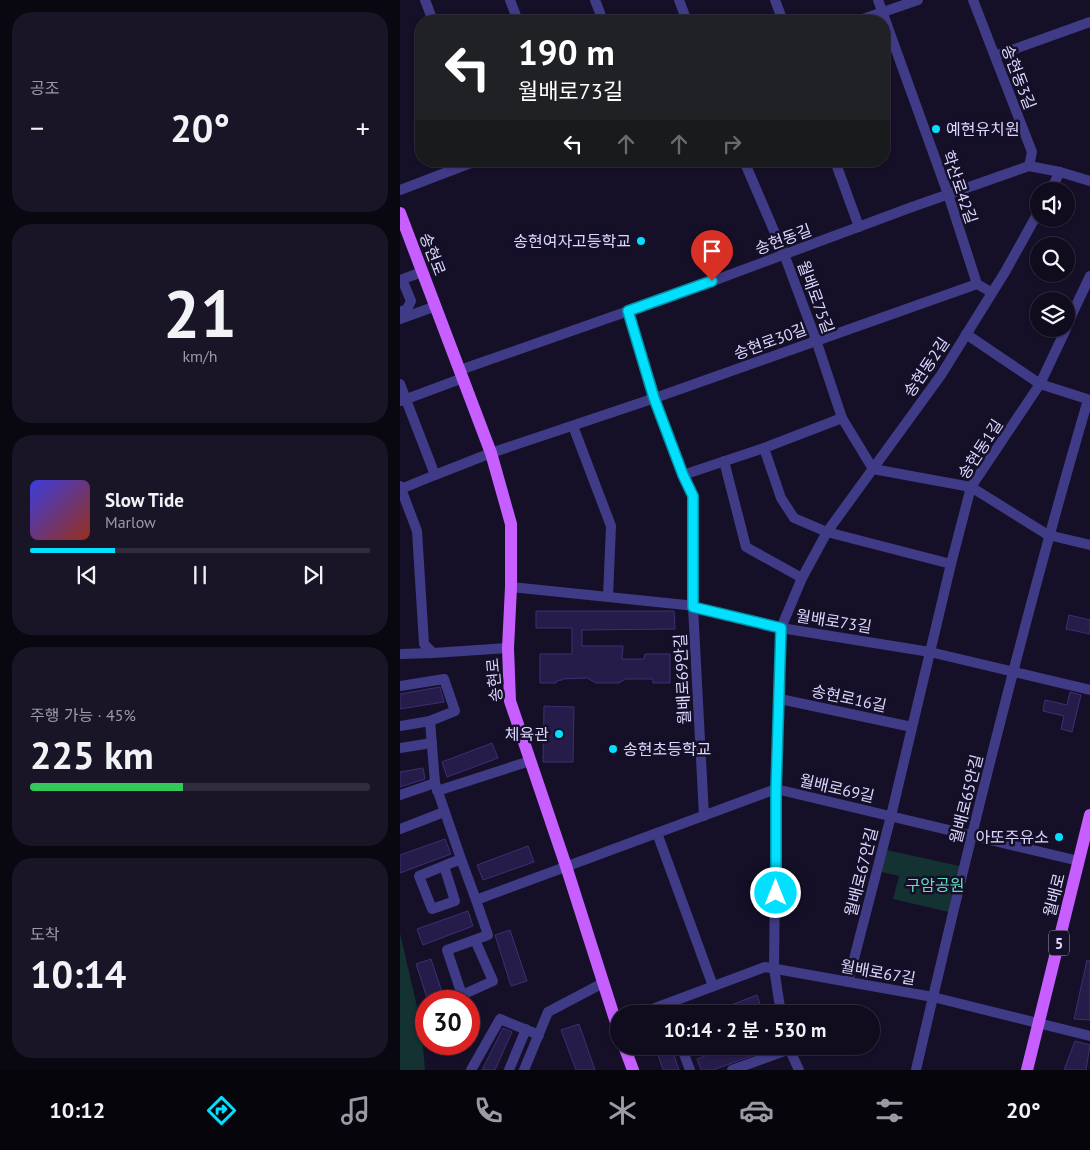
<!DOCTYPE html>
<html lang="ko">
<head>
<meta charset="utf-8">
<style>
	:root { --surface:#100c1e; --page:#191527; --text:#f1f3f6; --muted:#9c9ba4; --line:#302c3c; --accent:#03dffe }
	body { margin:0; font-family:"PT Sans","Noto Sans KR",sans-serif; background:var(--page); color:var(--text); height:100vh; display:flex; flex-direction:column; font-size:19px; white-space:nowrap }
	* { box-sizing:border-box; margin:0 }
	p { font-size:16px; color:var(--muted) }
	.icon { flex:none; width:28px; height:28px; fill:none; stroke:currentColor; stroke-width:2; stroke-linecap:round; stroke-linejoin:round }
	.map { position:relative; flex:1; overflow:hidden }
	.panel { display:flex; flex-direction:column; gap:12px; padding:12px; background:#090710; width:400px }
	.panel>* { flex:none }
	.guide { position:absolute; left:15px; top:15px; width:475px; height:152px; border-radius:20px; box-shadow:0 1px 4px #0004,0 0 0 1px var(--line); background:#202124; color:#fff; overflow:hidden }
	.controls { position:absolute; left:630px; top:182px; display:grid; gap:10px }
	.controls a { display:grid; place-items:center; width:45px; height:45px; border-radius:50%; background:var(--surface); box-shadow:0 1px 4px #0004,0 0 0 1px var(--line); font-size:25px }
	.speed { position:absolute; left:15px; top:990px; display:flex; gap:10px; font-size:25px; font-weight:700; text-align:center }
	.speed>* { display:grid; place-content:center; width:65px; height:65px; border-radius:50%; background:var(--surface); box-shadow:0 1px 4px #0004,0 0 0 1px var(--line); line-height:1 }
	.speed .limit { border:8px solid #d22; background:#fff; color:#111 }
	.pin { position:absolute; display:grid; place-items:center; width:42px; height:42px; color:#fff; margin:-51px -21px; border-radius:50% 50% 50% 0; rotate:-45deg; box-shadow:0 0 5px #0007 }
	.pin .icon { rotate:45deg }
	.me { position:absolute; width:55px; margin:-28px; rotate:0deg; stroke-linejoin:round; filter:drop-shadow(0 0 4px #0008) }
	.turn { display:flex; align-items:center; gap:18px; height:105px; padding:0 20px; font-size:22px }
	.turn .icon { width:65px; height:65px; stroke-width:2.5 }
	.turn b { display:block; font-size:35px; line-height:42px }
	.lanes { display:flex; align-items:center; height:48px; padding:0 20px; background:#0003; justify-content:center; gap:25px; direction:ltr }
	.lanes .off { opacity:.35 }
	.big { font-size:38px; font-weight:600; line-height:1.1 }
	.panel .tile { flex:1; display:flex; flex-direction:column; justify-content:center; gap:8px; min-width:0; padding:0 18px; border-radius:20px; background:var(--page) }
	.panel .dial { align-items:center; gap:0 }
	.dial b { font-size:65px; line-height:1 }
	.song { display:flex; align-items:center; gap:15px }
	.cover { width:60px; height:60px; border-radius:8px; background:linear-gradient(135deg,hsl(240 70% 55%),hsl(10 70% 35%)) }
	.played { height:5px; border-radius:2px; background:linear-gradient(90deg,var(--accent) 25%,var(--line) 25%) }
	.keys { display:flex; justify-content:space-around; direction:ltr }
	.heat { display:flex; justify-content:space-between; align-items:center; font-size:28px; direction:ltr }
	.charge { height:8px; border-radius:4px; background:linear-gradient(90deg,#34c759 45%,var(--line) 0) }
	.trip { position:absolute; left:210px; top:1005px; width:270px; height:50px; border-radius:25px; background:var(--surface); box-shadow:0 1px 4px #0004,0 0 0 1px var(--line); font-weight:600; line-height:50px; text-align:center }
	.tabs { display:flex; height:80px; justify-content:space-around; align-items:center; background:#06050c; color:var(--muted) }
	.tabs .icon { width:35px; height:35px }
	.tabs .selected { color:var(--accent) }
	.tabs b { font-size:22px; color:var(--text) }
	main { display:flex; flex:1; min-height:0 }
	.map>svg:first-child { display:block }
</style>
</head>
<body>
<main>
<section class="panel">
<div class="tile"><p>공조</p>
<div class="heat"><a>−</a><b class="big">20°</b><a>+</a></div>
</div>
<div class="tile dial"><b>21</b><p>km/h</p></div>
<div class="tile">
<div class="song"><i class="cover"></i><div><b>Slow Tide</b><p>Marlow</p></div></div>
<div class="played"></div>
<div class="keys"><svg class="icon" aria-label="previous" viewBox="0 0 24 24"><path d="M18 5L8 12l10 7zM5 5v14"/></svg><svg class="icon" aria-label="pause" viewBox="0 0 24 24"><path d="M8 5v14M16 5v14"/></svg><svg class="icon" aria-label="next" viewBox="0 0 24 24"><path d="M6 5l10 7-10 7zM19 5v14"/></svg></div>
</div>
<div class="tile"><p>주행 가능 · 45%</p><b class="big">225 km</b><div class="charge"></div></div>
<div class="tile"><p>도착</p><b class="big">10:14</b></div>
</section>
<div class="map">
<svg width="690" height="1070" viewBox="0 0 690 1070">
	<rect width="100%" height="100%" fill="#151028"/>
	<!-- green -->
	<g fill="#133231">
		<polygon points="482,849 564,867 553,913 493,899 499,876 477,871"/>
		<polygon points="0,933 21,1024 25,1070 0,1070"/>
	</g>
	<!-- building -->
	<g fill="#261c49" stroke="#3e2e75">
		<polygon points="136,611 274,611 275,629 182,630 182,646 223,646 222,659 244,659 245,654 270,654 270,683 253,683 253,679 225,679 219,683 196,683 187,678 162,679 162,680 156,681 156,683 140,683 140,654 172,654 172,628 136,628"/>
		<polygon points="669,615 690,620 690,634 666,629"/>
		<polygon points="40,687 44,702 0,709 0,694"/>
		<polygon points="670,692 681,695 672,732 661,729 664,716 643,711 645,700 667,705"/>
		<polygon points="144,706 174,707 173,762 143,762"/>
		<polygon points="92,743 98,758 47,777 42,762"/>
		<polygon points="23,768 25,779 0,787 0,772"/>
		<polygon points="45,839 51,854 0,873 0,855"/>
		<polygon points="128,846 134,862 83,880 77,865"/>
		<polygon points="68,911 73,926 23,945 17,929"/>
		<polygon points="110,930 127,981 111,986 95,935"/>
		<polygon points="31,959 45,1001 28,1001 16,964"/>
		<polygon points="687,960 690,961 690,1020 674,1019"/>
		<polygon points="357,995 362,1010 353,1014 308,1014"/>
		<polygon points="179,1024 195,1070 176,1070 161,1030"/>
		<polygon points="103,1028 112,1032 95,1070 82,1070"/>
		<polygon points="675,1041 690,1045 686,1070 664,1070"/>
		<polygon points="255,1046 271,1046 279,1070 263,1070"/>
		<polygon points="331,1046 376,1046 376,1047 313,1070 301,1070 297,1059"/>
	</g>
	<g fill="none" stroke-linecap="round" stroke-linejoin="round">
		<!-- minor -->
		<g stroke="#403b87" stroke-width="10">
			<polyline points="25,0 33,21"/>
			<polyline points="110,0 118,21"/>
			<polyline points="195,0 203,21"/>
			<polyline points="279,0 287,21"/>
			<polyline points="375,0 383,21"/>
			<polyline points="478,0 548,194 577,284 591,292"/>
			<polyline points="573,0 632,152 629,166"/>
			<polyline points="457,21 518,0"/>
			<polyline points="595,56 690,22"/>
			<polyline points="344,161 384,254 416,340 442,418 473,469 571,487 648,535 690,545"/>
			<polyline points="435,161 459,227"/>
			<polyline points="0,190 76,161"/>
			<polyline points="650,191 660,172"/>
			<polyline points="0,280 22,272"/>
			<polyline points="0,283 4,284 11,301 7,309 0,312"/>
			<polyline points="228,311 255,398 283,475 293,496 293,607 304,816"/>
			<polyline points="0,319 36,306"/>
			<polyline points="666,327 690,276"/>
			<polyline points="566,334 640,384 690,400"/>
			<polyline points="60,370 294,288 512,207 629,166 660,172 690,181"/>
			<polyline points="0,384 35,475 1,489"/>
			<polyline points="1,401 63,378"/>
			<polyline points="173,426 211,526 208,597"/>
			<polyline points="364,448 381,498 394,518 427,532 551,564"/>
			<polyline points="324,461 346,547 402,578"/>
			<polyline points="35,475 91,453 255,398 577,284"/>
			<polyline points="283,475 364,448 442,418"/>
			<polyline points="0,486 17,531 24,644 33,653 108,648"/>
			<polyline points="111,587 286,605 381,628 530,652 690,690"/>
			<polyline points="0,654 33,653"/>
			<polyline points="0,686 44,679 55,711 30,721"/>
			<polyline points="380,699 512,727"/>
			<polyline points="0,726 30,721 35,783"/>
			<polyline points="0,748 32,743"/>
			<polyline points="37,791 130,761"/>
			<polyline points="0,795 35,783 61,859"/>
			<polyline points="0,829 44,812"/>
			<polyline points="257,833 313,986"/>
			<polyline points="44,866 55,901 32,909 19,876 61,859 76,900"/>
			<polyline points="75,940 93,981 62,995 47,950 88,935 76,900 376,789 679,861"/>
			<polyline points="448,982 491,816 551,564 571,487 640,384 666,329"/>
			<polyline points="239,1014 365,967 533,997 690,1036"/>
			<polyline points="381,1014 374,968 376,789 381,628 402,578 427,532 541,375 605,272 639,211"/>
			<polyline points="281,1046 290,1070"/>
			<polyline points="388,1046 399,1070"/>
			<polyline points="71,1070 100,1019 139,1035"/>
			<polyline points="109,1070 126,1029"/>
			<polyline points="124,1070 148,1012 203,983"/>
			<polyline points="332,1070 390,1049"/>
			<path d="M516 1070C568 845 623 621 688 400"/>
		</g>
		<!-- major -->
		<g stroke="#c75eff" stroke-width="12">
			<polyline points="0,213 91,453 111,524 111,587 108,648 110,701 166,866 219,1032"/>
			<polyline points="224,1046 233,1070"/>
			<polyline points="627,1070 690,815"/>
		</g>
	</g>
	<g fill="none" stroke-linecap="round" stroke-linejoin="round">
		<defs>
			<polyline id="route" points="312,281 228,311 254,398 283,475 293,496 293,607 381,628 376,790 376,893"/>
		</defs>
		<!-- route casing -->
		<use href="#route" stroke="#0291a5" stroke-width="12"/>
		<!-- route -->
		<use href="#route" stroke="#03dffe" stroke-width="9"/>
	</g>
	<!-- markers -->
	<g fill="#03dffe" stroke="#151028" stroke-width="2">
		<circle cx="536" cy="129" r="5"/>
		<circle cx="241" cy="241" r="5"/>
		<circle cx="159" cy="734" r="5"/>
		<circle cx="213" cy="749" r="5"/>
		<circle cx="659" cy="837" r="5"/>
	</g>
	<g text-anchor="middle" dominant-baseline="central" stroke-width="5" stroke-linejoin="round" paint-order="stroke">
		<!-- shield labels -->
		<rect fill="#151028" stroke="#a09bbe" stroke-width="1" x="649" y="930.5" width="20" height="25" rx="4"/>
		<g font-size="15" font-weight="bold" fill="#dcd7ff">
			<text x="659" y="943">5</text>
		</g>
		<!-- street labels -->
		<g font-size="16" fill="#dcd7ff" stroke="#151028">
			<text transform="translate(619 77) rotate(69)">송현동3길</text>
			<text transform="translate(560 187) rotate(71)">학산로42길</text>
			<text transform="translate(383 239) rotate(-20)">송현동길</text>
			<text transform="translate(33 254) rotate(69)">송현로</text>
			<text transform="translate(416 297) rotate(70)">월배로75길</text>
			<text transform="translate(370 341) rotate(-20)">송현로30길</text>
			<text transform="translate(526 367) rotate(-56)">송현동2길</text>
			<text transform="translate(580 449) rotate(-57)">송현동1길</text>
			<text transform="translate(434 621) rotate(9)">월배로73길</text>
			<text transform="translate(282 679) rotate(-93)">월배로69안길</text>
			<text transform="translate(94 680) rotate(-95)">송현로</text>
			<text transform="translate(449 698) rotate(12)">송현로16길</text>
			<text transform="translate(437 788) rotate(13)">월배로69길</text>
			<text transform="translate(566 799) rotate(-76)">월배로65안길</text>
			<text transform="translate(461 872) rotate(-76)">월배로67안길</text>
			<text transform="translate(654 895) rotate(-76)">월배로</text>
			<text transform="translate(478 972) rotate(10)">월배로67길</text>
		</g>
		<!-- poi labels -->
		<g font-size="16" fill="#dcd7ff" stroke="#151028" text-anchor="end">
			<text x="546" y="129" text-anchor="start">예현유치원</text>
			<text x="231" y="241">송현여자고등학교</text>
			<text x="149" y="734">체육관</text>
			<text x="223" y="749" text-anchor="start">송현초등학교</text>
			<text x="649" y="837">아또주유소</text>
		</g>
		<!-- park labels -->
		<g font-size="16" fill="#61e0c4" stroke="#151028">
			<text x="535" y="885">구암공원</text>
		</g>
	</g>
</svg>
<div class="controls">
<a><svg class="icon" aria-label="sound" viewBox="0 0 24 24"><path d="M4 9h4l5-4v14l-5-4H4zM17 9q2 3 0 6"/></svg></a>
<a><svg class="icon" aria-label="search" viewBox="0 0 24 24"><circle cx="10" cy="10" r="6"/><path d="M15 15l6 6"/></svg></a>
<a><svg class="icon" aria-label="layers" viewBox="0 0 24 24"><path d="M12 4l9 5-9 5-9-5zM3 14l9 5 9-5"/></svg></a>
</div>
<div class="speed"><div class="limit">30</div></div>
<div class="pin" style="left:312px;top:281px;background:#d93025"><svg class="icon" aria-label="arrive" viewBox="0 0 24 24"><path d="M6 21V4h12l-3 4 3 4H6"/></svg></div>
<svg class="me" style="left:376px;top:893px" viewBox="-20 -20 40 40"><circle r="17" fill="#03dffe" stroke="#fff" stroke-width="3"/><path d="M0-11L8 9 0 5-8 9z" fill="#fff"/></svg>
<div class="trip">10:14 · 2 분 · 530 m</div>
<div class="guide">
<div class="turn"><svg class="icon" aria-label="left" viewBox="0 0 24 24"><path d="M17 20v-9H6M10 6l-5 5 5 5"/></svg><div><b>190 m</b>월배로73길</div></div>
<div class="lanes"><svg class="icon" aria-label="left" viewBox="0 0 24 24"><path d="M17 20v-9H6M10 6l-5 5 5 5"/></svg><svg class="icon off" aria-label="ahead" viewBox="0 0 24 24"><path d="M12 20V5M6 11l6-6 6 6"/></svg><svg class="icon off" aria-label="ahead" viewBox="0 0 24 24"><path d="M12 20V5M6 11l6-6 6 6"/></svg><svg class="icon off" aria-label="right" viewBox="0 0 24 24"><path d="M7 20v-9h11M14 6l5 5-5 5"/></svg></div>
</div>
</div>
</main>
<nav class="tabs">
<b>10:12</b>
<svg class="icon selected" aria-label="directions" viewBox="0 0 24 24"><path d="M12 3l9 9-9 9-9-9zM9 14v-3h6M13 9l2 2-2 2"/></svg>
<svg class="icon" aria-label="music" viewBox="0 0 24 24"><path d="M9 18V5l10-2v13"/><circle cx="6" cy="18" r="3"/><circle cx="16" cy="16" r="3"/></svg>
<svg class="icon" aria-label="phone" viewBox="0 0 24 24"><path d="M5 4h4l2 5-3 2q2 4 5 5l2-3 5 2v4C11 20 4 13 5 4z"/></svg>
<svg class="icon" aria-label="climate" viewBox="0 0 24 24"><path d="M12 3v18M4 7l16 10M4 17L20 7"/></svg>
<svg class="icon" aria-label="car" viewBox="0 0 24 24"><path d="M5 17H2v-5l4-1 3-4h7l3 4 3 1v5h-3M9 17h6M6 11h13"/><circle cx="7" cy="17" r="2"/><circle cx="17" cy="17" r="2"/></svg>
<svg class="icon" aria-label="filters" viewBox="0 0 24 24"><path d="M4 7h16M4 17h16"/><circle cx="9" cy="7" r="2"/><circle cx="15" cy="17" r="2"/></svg>
<b>20°</b>
</nav>
</body>
</html>
